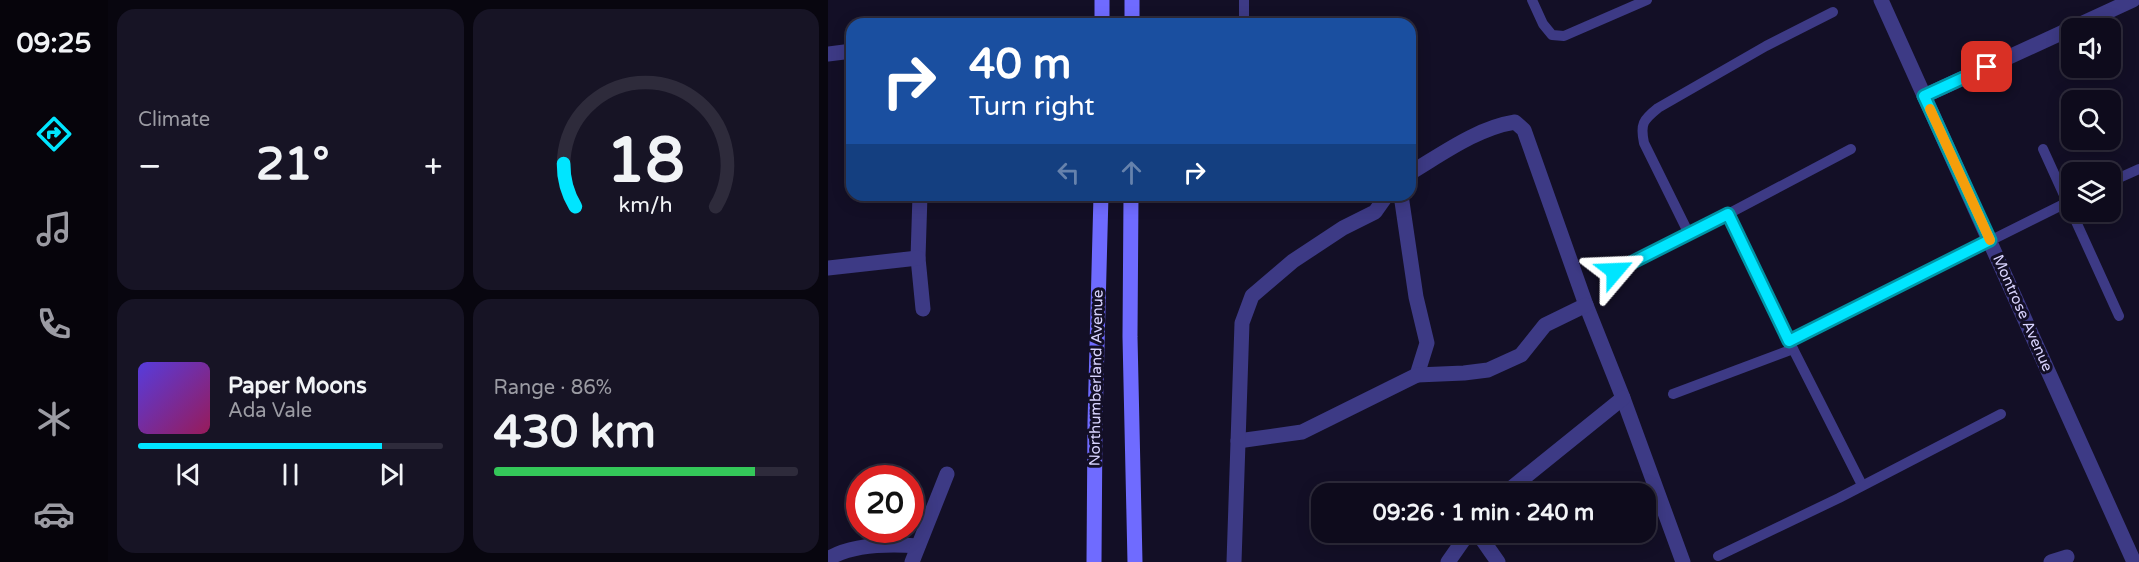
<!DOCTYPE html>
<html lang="en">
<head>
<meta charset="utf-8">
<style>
	:root { --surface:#0e0b1c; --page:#171425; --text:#f1f3f6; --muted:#9b9ba3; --line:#2e2b3b; --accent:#00e5ff }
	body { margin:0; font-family:"Varela Round",sans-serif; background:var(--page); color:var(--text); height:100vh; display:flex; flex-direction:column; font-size:22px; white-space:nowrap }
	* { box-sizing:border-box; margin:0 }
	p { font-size:20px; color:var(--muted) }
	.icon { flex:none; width:33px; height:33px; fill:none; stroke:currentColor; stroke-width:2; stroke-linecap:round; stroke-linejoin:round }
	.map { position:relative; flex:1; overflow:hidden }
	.sheet { display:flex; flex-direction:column; gap:9px; padding:9px; background:#08060f; width:720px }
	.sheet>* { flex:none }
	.hud { position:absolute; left:18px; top:18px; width:570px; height:183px; border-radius:18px; box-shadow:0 3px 15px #0003,0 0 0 2px var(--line); background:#1a4fa0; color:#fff; overflow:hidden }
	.controls { position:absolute; left:1233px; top:18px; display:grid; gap:12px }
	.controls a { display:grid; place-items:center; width:60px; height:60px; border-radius:12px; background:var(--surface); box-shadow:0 3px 15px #0003,0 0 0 2px var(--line); font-size:30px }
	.speed { position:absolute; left:18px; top:465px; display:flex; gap:12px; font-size:30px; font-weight:700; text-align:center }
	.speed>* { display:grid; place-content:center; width:78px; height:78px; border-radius:50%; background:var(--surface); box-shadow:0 3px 15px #0003,0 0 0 2px var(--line); line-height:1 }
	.speed .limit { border:9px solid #d22; background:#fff; color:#111 }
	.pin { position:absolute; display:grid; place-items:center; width:51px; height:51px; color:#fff; margin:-26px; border-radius:12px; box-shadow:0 3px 9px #0006 }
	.me { position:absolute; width:66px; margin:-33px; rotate:64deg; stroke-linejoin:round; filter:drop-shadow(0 0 4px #0008) }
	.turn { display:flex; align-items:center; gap:21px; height:126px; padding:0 24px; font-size:27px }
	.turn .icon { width:78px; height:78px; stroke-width:2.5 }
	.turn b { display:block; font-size:42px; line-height:51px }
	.lanes { display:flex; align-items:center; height:57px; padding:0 24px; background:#0003; justify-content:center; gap:30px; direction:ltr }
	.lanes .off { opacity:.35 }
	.big { font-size:45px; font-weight:700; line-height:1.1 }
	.sheet .tile { flex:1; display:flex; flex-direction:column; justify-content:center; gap:9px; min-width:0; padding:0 21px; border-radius:18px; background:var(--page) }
	.sheet .dial { align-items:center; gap:0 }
	.dial svg { height:156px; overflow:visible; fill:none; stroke:var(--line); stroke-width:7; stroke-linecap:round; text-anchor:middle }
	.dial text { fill:var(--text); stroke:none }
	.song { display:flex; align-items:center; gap:18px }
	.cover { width:72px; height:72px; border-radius:9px; background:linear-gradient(135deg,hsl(250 70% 55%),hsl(330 70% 35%)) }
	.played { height:6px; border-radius:3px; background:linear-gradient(90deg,var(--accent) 80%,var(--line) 80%) }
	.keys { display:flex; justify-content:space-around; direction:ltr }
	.heat { display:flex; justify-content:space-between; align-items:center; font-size:33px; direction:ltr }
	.charge { height:9px; border-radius:4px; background:linear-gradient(90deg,#34c759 86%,var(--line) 0) }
	.sheet .tiles { flex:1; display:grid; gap:9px; grid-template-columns:repeat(2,1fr) }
	.trip { position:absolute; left:483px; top:483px; width:345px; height:60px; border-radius:18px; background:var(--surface); box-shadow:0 3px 15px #0003,0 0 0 2px var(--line); font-weight:700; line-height:60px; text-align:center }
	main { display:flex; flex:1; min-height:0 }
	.dock { display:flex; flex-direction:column; width:108px; justify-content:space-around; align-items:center; background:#06040b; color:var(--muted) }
	.dock .icon { width:42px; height:42px }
	.dock .on { color:var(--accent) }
	.dock b { font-size:27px; color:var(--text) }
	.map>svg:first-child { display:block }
</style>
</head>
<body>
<main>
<nav class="dock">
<b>09:25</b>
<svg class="icon on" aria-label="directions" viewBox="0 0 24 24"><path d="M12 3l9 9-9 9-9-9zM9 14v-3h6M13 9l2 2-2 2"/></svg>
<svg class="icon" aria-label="music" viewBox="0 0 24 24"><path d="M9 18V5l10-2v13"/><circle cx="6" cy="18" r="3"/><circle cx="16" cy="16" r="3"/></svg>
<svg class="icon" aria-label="phone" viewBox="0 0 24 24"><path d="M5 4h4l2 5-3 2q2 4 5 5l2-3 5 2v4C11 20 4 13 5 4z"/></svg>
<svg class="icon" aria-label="climate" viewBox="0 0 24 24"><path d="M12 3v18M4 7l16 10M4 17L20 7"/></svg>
<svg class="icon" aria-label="car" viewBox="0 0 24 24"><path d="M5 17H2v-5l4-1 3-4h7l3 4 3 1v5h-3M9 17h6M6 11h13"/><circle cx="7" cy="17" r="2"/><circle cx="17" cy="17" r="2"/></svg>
</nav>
<section class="sheet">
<div class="tiles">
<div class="tile"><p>Climate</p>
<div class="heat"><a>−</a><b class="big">21°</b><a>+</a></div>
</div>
<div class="tile dial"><svg viewBox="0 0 100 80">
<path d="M14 69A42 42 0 1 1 86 69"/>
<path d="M14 69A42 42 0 0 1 8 47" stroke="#00e5ff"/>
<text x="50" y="56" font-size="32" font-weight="700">18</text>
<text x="50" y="72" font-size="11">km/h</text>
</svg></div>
<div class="tile">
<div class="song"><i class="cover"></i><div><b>Paper Moons</b><p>Ada Vale</p></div></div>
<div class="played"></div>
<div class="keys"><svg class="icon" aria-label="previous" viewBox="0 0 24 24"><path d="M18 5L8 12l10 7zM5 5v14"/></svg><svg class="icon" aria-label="pause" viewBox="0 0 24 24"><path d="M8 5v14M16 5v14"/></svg><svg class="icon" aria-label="next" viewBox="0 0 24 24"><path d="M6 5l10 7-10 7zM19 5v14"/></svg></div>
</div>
<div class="tile"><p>Range · 86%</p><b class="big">430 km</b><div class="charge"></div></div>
</div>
</section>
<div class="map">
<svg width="1311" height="562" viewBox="0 0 1311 562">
	<rect width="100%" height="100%" fill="#130f26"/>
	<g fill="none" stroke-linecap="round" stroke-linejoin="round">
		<!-- service -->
		<g stroke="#3d3a85" stroke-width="10">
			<polyline points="704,0 715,24 724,35 736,36 819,0"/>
			<polyline points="416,24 416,0"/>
			<polyline points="1215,149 1291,316"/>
			<polyline points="1282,182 1311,169"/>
			<polyline points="900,214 961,341 1034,485"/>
			<path d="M861 234 816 143C812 124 815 120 830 108L938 46 1005 12"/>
			<polyline points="787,271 900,214 1023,149"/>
			<polyline points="961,341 1244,200"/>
			<polyline points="845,394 965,349"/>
			<polyline points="890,556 1011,498 1173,414"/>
		</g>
		<!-- minor -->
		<g stroke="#3d3a85" stroke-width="15">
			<polyline points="1053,0 1306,562"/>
			<polyline points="0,54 24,51"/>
			<polyline points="1096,96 1305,0"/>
			<path d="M582 173C614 154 649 128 687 122L696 130 758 305 795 398 855 562"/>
			<polyline points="92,195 90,258 95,309"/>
			<polyline points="573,195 588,297 599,343 589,375"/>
			<polyline points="0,268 90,258"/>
			<polyline points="410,441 474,432 589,375 636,373 660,370 693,355 717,325 758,305"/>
			<polyline points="676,494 795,398"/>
			<polyline points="649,532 670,562"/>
			<path d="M0 559C24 544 62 544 90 546"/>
			<polyline points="84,562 119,474"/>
			<polyline points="406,562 414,323 424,296 465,261 515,228 547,212 559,195"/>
			<polyline points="620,562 641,532"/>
			<polyline points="1223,562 1239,557"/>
		</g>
		<!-- secondary -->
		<g stroke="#6f6bff" stroke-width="15">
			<polyline points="274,24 274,0"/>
			<polyline points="304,24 304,0"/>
			<polyline points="303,195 302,337 307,562"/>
			<polyline points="266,562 267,422 273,195"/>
		</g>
	</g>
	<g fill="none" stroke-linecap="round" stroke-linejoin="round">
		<defs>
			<polyline id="route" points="787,271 900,214 961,341 1162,240 1096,96 1159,67"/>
		</defs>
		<!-- route casing -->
		<use href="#route" stroke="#0095a6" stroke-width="15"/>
		<!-- route -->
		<use href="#route" stroke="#00e5ff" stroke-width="10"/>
		<!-- slow -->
		<polyline stroke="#f59e0b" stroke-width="10" points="1102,109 1162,240"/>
	</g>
	<g text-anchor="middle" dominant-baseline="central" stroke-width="6" stroke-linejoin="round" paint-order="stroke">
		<!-- street labels -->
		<g font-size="15" fill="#d9d4ff" stroke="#130f26">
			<text transform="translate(1195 313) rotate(66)">Montrose Avenue</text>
			<text transform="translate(268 378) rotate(-89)">Northumberland Avenue</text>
		</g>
	</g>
</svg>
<div class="controls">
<a><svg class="icon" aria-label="sound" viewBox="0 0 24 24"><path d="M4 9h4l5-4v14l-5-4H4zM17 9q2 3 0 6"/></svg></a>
<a><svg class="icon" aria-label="search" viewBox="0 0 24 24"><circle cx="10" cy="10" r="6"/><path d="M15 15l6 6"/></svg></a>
<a><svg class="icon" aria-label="layers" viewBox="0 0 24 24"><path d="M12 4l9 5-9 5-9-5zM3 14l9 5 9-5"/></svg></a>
</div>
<div class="speed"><div class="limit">20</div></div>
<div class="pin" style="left:1159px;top:67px;background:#d93025"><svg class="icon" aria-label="arrive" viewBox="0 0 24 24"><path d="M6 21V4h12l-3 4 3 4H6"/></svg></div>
<svg class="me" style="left:787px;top:271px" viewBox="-20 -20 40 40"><path d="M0-17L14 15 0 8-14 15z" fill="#00e5ff" stroke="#fff" stroke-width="4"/></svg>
<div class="trip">09:26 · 1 min · 240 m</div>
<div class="hud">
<div class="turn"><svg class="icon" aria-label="right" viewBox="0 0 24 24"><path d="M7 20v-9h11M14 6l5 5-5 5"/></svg><div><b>40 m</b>Turn right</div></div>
<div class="lanes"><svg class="icon off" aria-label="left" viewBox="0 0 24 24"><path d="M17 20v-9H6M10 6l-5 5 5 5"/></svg><svg class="icon off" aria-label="ahead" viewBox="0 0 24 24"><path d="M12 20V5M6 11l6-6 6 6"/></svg><svg class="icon" aria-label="right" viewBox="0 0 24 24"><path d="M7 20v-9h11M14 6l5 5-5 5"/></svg></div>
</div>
</div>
</main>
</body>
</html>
